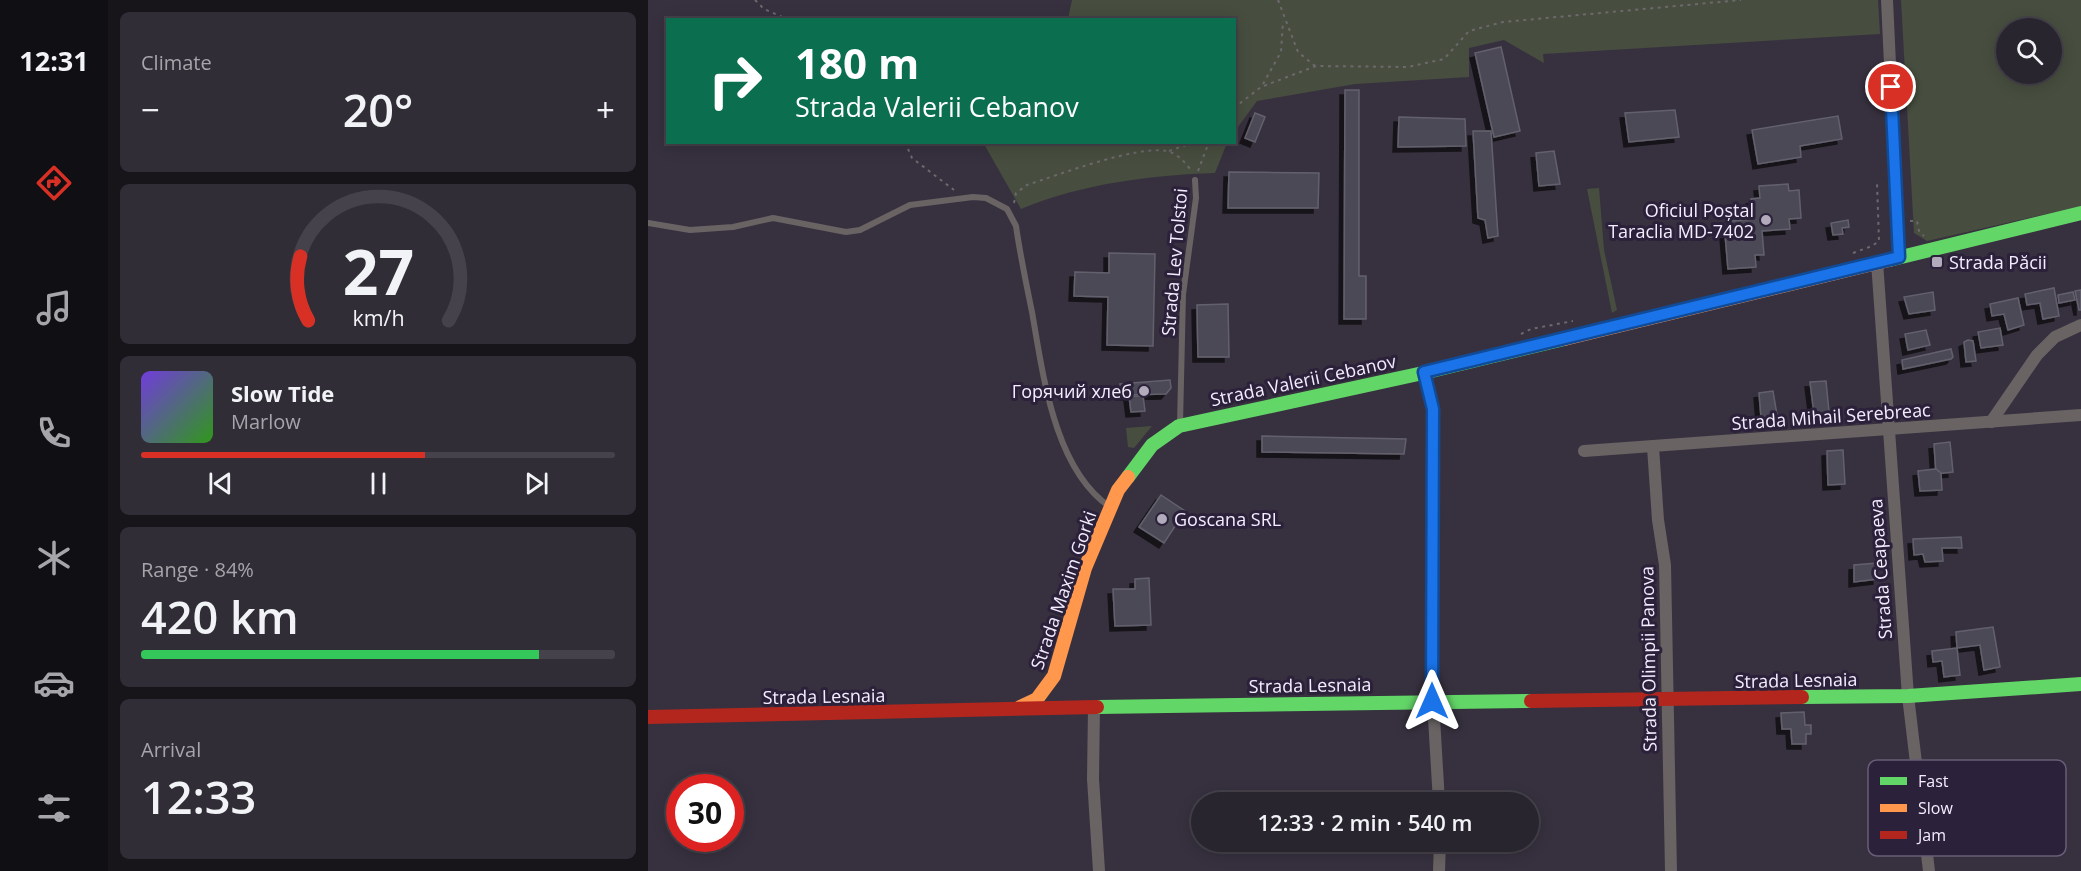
<!DOCTYPE html>
<html lang="en">
<head>
<meta charset="utf-8">
<style>
	:root { --surface:#29252f; --page:#312d37; --text:#f1f3f6; --muted:#a5a5aa; --line:#45424b; --accent:#d93025 }
	body { margin:0; font-family:"Open Sans",sans-serif; background:var(--page); color:var(--text); height:100vh; display:flex; flex-direction:column; font-size:22px; white-space:nowrap }
	* { box-sizing:border-box; margin:0 }
	p { font-size:20px; color:var(--muted) }
	.icon { flex:none; width:33px; height:33px; fill:none; stroke:currentColor; stroke-width:2; stroke-linecap:round; stroke-linejoin:round }
	.map { position:relative; flex:1; overflow:hidden }
	.details { display:flex; flex-direction:column; gap:12px; padding:12px; background:#17141a; width:540px }
	.details>* { flex:none }
	.hud { position:absolute; left:18px; top:18px; width:570px; height:126px; border-radius:0px; box-shadow:0 3px 15px #0003,0 0 0 2px var(--line); background:#0b6e4f; color:#fff; overflow:hidden }
	.tools { position:absolute; left:1348px; top:18px; display:grid; gap:12px }
	.tools a { display:grid; place-items:center; width:66px; height:66px; border-radius:50%; background:var(--surface); box-shadow:0 3px 15px #0003,0 0 0 2px var(--line); font-size:30px }
	.speed { position:absolute; left:18px; top:774px; display:flex; gap:12px; font-size:30px; font-weight:700; text-align:center }
	.speed>* { display:grid; place-content:center; width:78px; height:78px; border-radius:50%; background:var(--surface); box-shadow:0 3px 15px #0003,0 0 0 2px var(--line); line-height:1 }
	.speed .limit { border:9px solid #d22; background:#fff; color:#111 }
	.pin { position:absolute; display:grid; place-items:center; width:51px; height:51px; color:#fff; margin:-26px; border:3px solid #fff; border-radius:50%; box-shadow:0 2px 6px #0007 }
	.me { position:absolute; width:66px; margin:-33px; rotate:0deg; stroke-linejoin:round; filter:drop-shadow(0 0 4px #0008) }
	.turn { display:flex; align-items:center; gap:21px; height:126px; padding:0 30px; font-size:27px }
	.turn .icon { width:78px; height:78px; stroke-width:2.5 }
	.turn b { display:block; font-size:42px; line-height:51px }
	.big { font-size:45px; font-weight:600; line-height:1.1 }
	.details .widget { flex:1; display:flex; flex-direction:column; justify-content:center; gap:9px; min-width:0; padding:0 21px; border-radius:9px; background:var(--page) }
	.details .dial { align-items:center; gap:0 }
	.dial svg { height:156px; overflow:visible; fill:none; stroke:var(--line); stroke-width:7; stroke-linecap:round; text-anchor:middle }
	.dial text { fill:var(--text); stroke:none }
	.song { display:flex; align-items:center; gap:18px }
	.cover { width:72px; height:72px; border-radius:9px; background:linear-gradient(135deg,hsl(260 70% 55%),hsl(110 70% 35%)) }
	.played { height:6px; border-radius:3px; background:linear-gradient(90deg,var(--accent) 60%,var(--line) 60%) }
	.keys { display:flex; justify-content:space-around; direction:ltr }
	.heat { display:flex; justify-content:space-between; align-items:center; font-size:33px; direction:ltr }
	.charge { height:9px; border-radius:4px; background:linear-gradient(90deg,#34c759 84%,var(--line) 0) }
	.trip { position:absolute; left:543px; top:792px; width:348px; height:60px; border-radius:30px; background:var(--surface); box-shadow:0 3px 15px #0003,0 0 0 2px var(--line); font-weight:600; line-height:60px; text-align:center }
	main { display:flex; flex:1; min-height:0 }
	.tab-bar { display:flex; flex-direction:column; width:108px; justify-content:space-around; align-items:center; background:#100f13; color:var(--muted) }
	.tab-bar .icon { width:42px; height:42px }
	.tab-bar .active { color:var(--accent) }
	.tab-bar b { font-size:27px; color:var(--text) }
	.map>svg:first-child { display:block }
</style>
</head>
<body>
<main>
<nav class="tab-bar">
<b>12:31</b>
<svg class="icon active" aria-label="directions" viewBox="0 0 24 24"><path d="M12 3l9 9-9 9-9-9zM9 14v-3h6M13 9l2 2-2 2"/></svg>
<svg class="icon" aria-label="music" viewBox="0 0 24 24"><path d="M9 18V5l10-2v13"/><circle cx="6" cy="18" r="3"/><circle cx="16" cy="16" r="3"/></svg>
<svg class="icon" aria-label="phone" viewBox="0 0 24 24"><path d="M5 4h4l2 5-3 2q2 4 5 5l2-3 5 2v4C11 20 4 13 5 4z"/></svg>
<svg class="icon" aria-label="climate" viewBox="0 0 24 24"><path d="M12 3v18M4 7l16 10M4 17L20 7"/></svg>
<svg class="icon" aria-label="car" viewBox="0 0 24 24"><path d="M5 17H2v-5l4-1 3-4h7l3 4 3 1v5h-3M9 17h6M6 11h13"/><circle cx="7" cy="17" r="2"/><circle cx="17" cy="17" r="2"/></svg>
<svg class="icon" aria-label="filters" viewBox="0 0 24 24"><path d="M4 7h16M4 17h16"/><circle cx="9" cy="7" r="2"/><circle cx="15" cy="17" r="2"/></svg>
</nav>
<section class="details">
<div class="widget"><p>Climate</p>
<div class="heat"><a>−</a><b class="big">20°</b><a>+</a></div>
</div>
<div class="widget dial"><svg viewBox="0 0 100 80">
<path d="M14 69A42 42 0 1 1 86 69"/>
<path d="M14 69A42 42 0 0 1 10 36" stroke="#d93025"/>
<text x="50" y="56" font-size="32" font-weight="700">27</text>
<text x="50" y="72" font-size="11">km/h</text>
</svg></div>
<div class="widget">
<div class="song"><i class="cover"></i><div><b>Slow Tide</b><p>Marlow</p></div></div>
<div class="played"></div>
<div class="keys"><svg class="icon" aria-label="previous" viewBox="0 0 24 24"><path d="M18 5L8 12l10 7zM5 5v14"/></svg><svg class="icon" aria-label="pause" viewBox="0 0 24 24"><path d="M8 5v14M16 5v14"/></svg><svg class="icon" aria-label="next" viewBox="0 0 24 24"><path d="M6 5l10 7-10 7zM19 5v14"/></svg></div>
</div>
<div class="widget"><p>Range · 84%</p><b class="big">420 km</b><div class="charge"></div></div>
<div class="widget"><p>Arrival</p><b class="big">12:33</b></div>
</section>
<div class="map">
<svg width="1433" height="871" viewBox="0 0 1433 871">
	<defs>
		<filter id="shadow"><feDropShadow dx="-5" dy="5" stdDeviation="0" flood-color="#0009"/></filter>
	</defs>
	<rect width="100%" height="100%" fill="#37313f"/>
	<!-- green -->
	<g fill="#474e3f" fill-rule="evenodd">
		<polygon points="424,0 1230,0 1232,34 895,54 896,63 856,40 821,48 821,77 707,84 609,101 587,131 586,20 420,19"/>
		<path d="M1253 0H1433V206L1279 241 1266 233ZM1359 28H1404V74H1359Z"/>
		<path d="M341 143V142L579 143 567 173C502 175 433 184 373 209L336 144Z"/>
		<polygon points="951,188 956,250 969,310 964,313 939,189"/>
		<polygon points="504,426 486,448 480,447 478,428"/>
	</g>
	<!-- building -->
	<g fill="#4b4854" stroke="#64616e" stroke-width="1.5" filter="url(#shadow)">
		<polygon points="853,47 872,131 846,137 827,53"/>
		<polygon points="697,90 711,90 711,276 718,276 718,319 696,319"/>
		<polygon points="1027,110 1031,137 981,142 977,113"/>
		<polygon points="607,113 617,117 607,142 597,138"/>
		<polygon points="1190,116 1194,139 1152,146 1153,157 1110,164 1104,130"/>
		<polygon points="751,117 817,119 818,146 750,147"/>
		<polygon points="825,131 843,131 850,236 840,238 837,220 830,218"/>
		<polygon points="906,151 912,184 891,186 888,153"/>
		<polygon points="581,172 671,173 670,208 580,208"/>
		<polygon points="1140,184 1141,191 1151,190 1153,218 1141,219 1142,229 1114,231 1116,255 1107,255 1108,267 1080,269 1077,234 1085,233 1084,221 1105,219 1103,199 1112,198 1111,186"/>
		<polygon points="1200,220 1201,227 1194,228 1195,234 1185,235 1183,223"/>
		<polygon points="461,253 507,254 505,346 459,345 460,297 426,296 427,272 461,273"/>
		<polygon points="1406,288 1411,316 1395,319 1392,303 1379,305 1377,294"/>
		<polygon points="1433,290 1433,310 1431,310 1427,291"/>
		<polygon points="1285,292 1287,310 1261,314 1256,297"/>
		<polygon points="1425,292 1427,300 1411,303 1410,295"/>
		<polygon points="1370,298 1376,325 1360,330 1356,314 1344,316 1342,304"/>
		<polygon points="580,304 581,357 550,357 549,305"/>
		<polygon points="1352,328 1355,345 1333,348 1330,332"/>
		<polygon points="1278,330 1282,345 1260,350 1257,334"/>
		<polygon points="1320,340 1325,341 1328,361 1318,362 1316,342"/>
		<polygon points="1303,349 1305,357 1303,359 1255,369 1254,360"/>
		<polygon points="522,380 523,388 518,394 473,395 472,384"/>
		<polygon points="1178,381 1181,412 1166,414 1162,382"/>
		<polygon points="1125,391 1129,415 1113,417 1111,393"/>
		<polygon points="481,396 495,396 497,411 483,412"/>
		<polygon points="614,436 758,439 756,454 614,452"/>
		<polygon points="1302,442 1305,472 1288,474 1286,444"/>
		<polygon points="1195,450 1197,484 1180,485 1179,451"/>
		<polygon points="1288,469 1293,473 1294,490 1272,491 1270,471"/>
		<polygon points="513,495 537,511 516,543 491,527"/>
		<polygon points="1313,537 1314,548 1294,548 1295,561 1277,562 1275,554 1266,555 1265,539"/>
		<polygon points="1229,563 1230,579 1206,582 1206,565"/>
		<polygon points="501,578 503,625 467,626 465,589 487,589 487,579"/>
		<polygon points="1345,627 1352,667 1336,670 1332,645 1309,648 1308,632"/>
		<polygon points="1309,648 1312,675 1296,677 1294,661 1285,662 1284,651"/>
		<polygon points="1156,712 1157,725 1163,725 1163,734 1158,734 1158,744 1144,744 1143,729 1134,729 1133,713"/>
	</g>
	<g fill="none" stroke-linecap="round" stroke-linejoin="round">
		<!-- path -->
		<g stroke="#6d686c" stroke-width="2" stroke-dasharray="3 4.5" stroke-linecap="butt">
			<polyline points="107,0 116,9 141,20"/>
			<polyline points="630,0 650,52 667,66"/>
			<polyline points="615,84 633,52 635,21"/>
			<polyline points="586,108 613,87 668,66 760,67 796,59 821,31 855,22 1093,0"/>
			<polyline points="257,142 264,158 306,190"/>
			<polyline points="521,151 547,142"/>
			<polyline points="550,171 561,142"/>
			<path d="M366 203 368 193 379 185C410 175 489 145 519 151 530 154 538 163 544 172"/>
			<polyline points="1262,221 1269,221 1271,231 1276,236"/>
			<polyline points="1205,253 1224,246 1231,241 1229,183"/>
			<polyline points="873,334 883,329 925,321"/>
			<polyline points="594,396 611,393"/>
		</g>
		<!-- lane -->
		<g stroke="#696364" stroke-width="6">
			<path d="M0 223 42 230 85 227 125 218 198 232 212 230 262 205 325 197 338 198 359 209 368 226C372 254 378 283 384 312 395 374 406 469 462 507"/>
			<polyline points="532,424 535,294 548,198 547,180"/>
		</g>
		<!-- street -->
		<g stroke="#696364" stroke-width="12">
			<polyline points="1239,0 1251,257"/>
			<polyline points="1229,262 1260,696 1281,871"/>
			<polyline points="775,373 785,409 785,701 791,802"/>
			<polyline points="1343,422 1389,355 1407,337 1433,325"/>
			<polyline points="1005,447 1010,520 1017,565 1023,871"/>
			<polyline points="936,451 1433,415"/>
			<polyline points="446,707 445,779 451,871"/>
			<polyline points="791,871 792,842"/>
		</g>
		<!-- fast -->
		<g stroke="#63d668" stroke-width="14">
			<polyline points="1241,260 1433,213"/>
			<polyline points="480,477 504,445 531,426 775,373 916,339"/>
			<polyline points="1154,697 1260,696 1433,684"/>
			<polyline points="449,707 883,701"/>
		</g>
		<!-- slow -->
		<g stroke="#ff974d" stroke-width="14">
			<polyline points="916,339 1241,260"/>
			<polyline points="372,707 389,699 406,676 437,568 470,490 480,477"/>
		</g>
		<!-- jam -->
		<g stroke="#b3261e" stroke-width="14">
			<polyline points="883,701 1154,697"/>
			<polyline points="0,717 449,707"/>
		</g>
	</g>
	<g fill="none" stroke-linecap="round" stroke-linejoin="round">
		<defs>
			<polyline id="route" points="784,701 785,409 776,372 1251,257 1243,87"/>
		</defs>
		<!-- route casing -->
		<use href="#route" stroke="#114b97" stroke-width="15"/>
		<!-- route -->
		<use href="#route" stroke="#1a73e8" stroke-width="10"/>
	</g>
	<!-- markers -->
	<g fill="#b1abbb" stroke="#2c213a" stroke-width="2">
		<circle cx="1118" cy="220" r="6"/>
		<rect x="1283" y="256" width="12" height="12" rx="3"/>
		<circle cx="496" cy="391" r="6"/>
		<circle cx="514" cy="519" r="6"/>
	</g>
	<g text-anchor="middle" dominant-baseline="central" stroke-width="6" stroke-linejoin="round" paint-order="stroke">
		<!-- poi labels -->
		<g font-size="18" fill="#f3edfe" stroke="#2c213a" text-anchor="end">
			<text x="1106" y="210">Oficiul Poștal<tspan x="1106" dy="21">Taraclia MD-7402</tspan></text>
			<text x="1301" y="262" text-anchor="start">Strada Păcii</text>
			<text x="484" y="391">Горячий хлеб</text>
			<text x="526" y="519" text-anchor="start">Goscana SRL</text>
		</g>
		<!-- street labels -->
		<g font-size="18" fill="#f3edfe" stroke="#2c213a">
			<text transform="translate(526 262) rotate(-85)">Strada Lev Tolstoi</text>
			<text transform="translate(655 380) rotate(-12)">Strada Valerii Cebanov</text>
			<text transform="translate(1183 416) rotate(-4)">Strada Mihail Serebreac</text>
			<text transform="translate(1232 569) rotate(-94)">Strada Ceapaeva</text>
			<text transform="translate(415 590) rotate(-71)">Strada Maxim Gorki</text>
			<text transform="translate(1000 659) rotate(-91)">Strada Olimpii Panova</text>
			<text transform="translate(1148 680) rotate(-1)">Strada Lesnaia</text>
			<text transform="translate(662 685) rotate(-1)">Strada Lesnaia</text>
			<text transform="translate(176 696) rotate(-1)">Strada Lesnaia</text>
		</g>
	</g>
	<!-- legend -->
	<rect x="1220" y="760" width="198" height="96" rx="9" fill="#2c213a" stroke="#685e75" stroke-width="1.5"/>
	<rect x="1232" y="777" width="27" height="8" fill="#63d668"/>
	<rect x="1232" y="804" width="27" height="8" fill="#ff974d"/>
	<rect x="1232" y="831" width="27" height="8" fill="#b3261e"/>
	<g font-size="16" fill="#f3edfe">
		<text x="1270" y="787">Fast</text>
		<text x="1270" y="814">Slow</text>
		<text x="1270" y="841">Jam</text>
	</g>
</svg>
<div class="tools">
<a><svg class="icon" aria-label="search" viewBox="0 0 24 24"><circle cx="10" cy="10" r="6"/><path d="M15 15l6 6"/></svg></a>
</div>
<div class="speed"><div class="limit">30</div></div>
<div class="pin" style="left:1243px;top:87px;background:#d93025"><svg class="icon" aria-label="arrive" viewBox="0 0 24 24"><path d="M6 21V4h12l-3 4 3 4H6"/></svg></div>
<svg class="me" style="left:784px;top:701px" viewBox="-20 -20 40 40"><path d="M0-17L14 15 0 8-14 15z" fill="#1a73e8" stroke="#fff" stroke-width="4"/></svg>
<div class="trip">12:33 · 2 min · 540 m</div>
<div class="hud">
<div class="turn"><svg class="icon" aria-label="right" viewBox="0 0 24 24"><path d="M7 20v-9h11M14 6l5 5-5 5"/></svg><div><b>180 m</b>Strada Valerii Cebanov</div></div>
</div>
</div>
</main>
</body>
</html>
